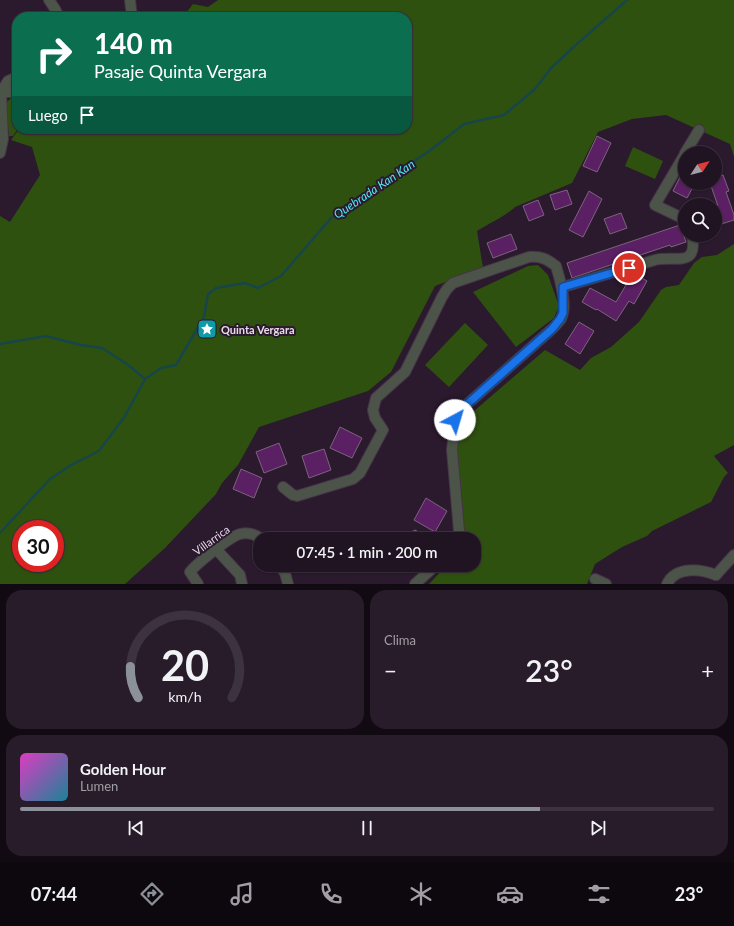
<!DOCTYPE html>
<html lang="es">
<head>
<meta charset="utf-8">
<style>
	:root { --surface:#201322; --page:#281c2a; --text:#f1f3f6; --muted:#a29ea5; --line:#3d3240; --accent:#8c9099 }
	body { margin:0; font-family:Lato,sans-serif; background:var(--page); color:var(--text); height:100vh; display:flex; flex-direction:column; font-size:15px; white-space:nowrap }
	* { box-sizing:border-box; margin:0 }
	p { font-size:13px; color:var(--muted) }
	.icon { flex:none; width:22px; height:22px; fill:none; stroke:currentColor; stroke-width:2; stroke-linecap:round; stroke-linejoin:round }
	.map { position:relative; height:584px; overflow:hidden }
	.drawer { display:flex; flex-direction:column; gap:6px; padding:6px; background:#120a13; flex:1 }
	.drawer>* { flex:none }
	.top-card { position:absolute; left:12px; top:12px; width:400px; height:122px; border-radius:16px; box-shadow:0 1px 3px #0004,0 0 0 1px var(--line); background:#0b6e4f; color:#fff; overflow:hidden }
	.needle { width:26px; rotate:54deg }
	.tools { position:absolute; left:678px; top:146px; display:grid; gap:8px }
	.tools a { display:grid; place-items:center; width:44px; height:44px; border-radius:50%; background:var(--surface); box-shadow:0 1px 3px #0004,0 0 0 1px var(--line); font-size:20px }
	.speed { position:absolute; left:12px; top:520px; display:flex; gap:8px; font-size:20px; font-weight:700; text-align:center }
	.speed>* { display:grid; place-content:center; width:52px; height:52px; border-radius:50%; background:var(--surface); box-shadow:0 1px 3px #0004,0 0 0 1px var(--line); line-height:1 }
	.speed .limit { border:6px solid #d22; background:#fff; color:#111 }
	.pin { position:absolute; display:grid; place-items:center; width:34px; height:34px; color:#fff; margin:-17px; border:2px solid #fff; border-radius:50%; box-shadow:0 1px 4px #0007 }
	.me { position:absolute; width:44px; margin:-22px; rotate:39deg; stroke-linejoin:round; filter:drop-shadow(0 0 3px #0008) }
	.turn { display:flex; align-items:center; gap:14px; height:84px; padding:0 16px; font-size:18px }
	.turn .icon { width:52px; height:52px; stroke-width:2.5 }
	.turn b { display:block; font-size:28px; line-height:34px }
	.then { display:flex; align-items:center; height:38px; padding:0 16px; background:#0003; gap:8px; font-size:15px }
	.big { font-size:30px; font-weight:600; line-height:1.1 }
	.drawer .card { flex:1; display:flex; flex-direction:column; justify-content:center; gap:6px; min-width:0; padding:0 14px; border-radius:16px; background:var(--page) }
	.drawer .dial { align-items:center; gap:0 }
	.dial svg { height:104px; overflow:visible; fill:none; stroke:var(--line); stroke-width:7; stroke-linecap:round; text-anchor:middle }
	.dial text { fill:var(--text); stroke:none }
	.song { display:flex; align-items:center; gap:12px }
	.cover { width:48px; height:48px; border-radius:6px; background:linear-gradient(135deg,hsl(310 70% 55%),hsl(190 70% 35%)) }
	.played { height:4px; border-radius:2px; background:linear-gradient(90deg,var(--accent) 75%,var(--line) 75%) }
	.keys { display:flex; justify-content:space-around; direction:ltr }
	.heat { display:flex; justify-content:space-between; align-items:center; font-size:22px; direction:ltr }
	.drawer .tiles { flex:1; display:grid; gap:6px; grid-template-columns:1fr 1fr }
	.card:last-child { grid-column:span 2 }
	.trip { position:absolute; left:253px; top:532px; width:228px; height:40px; border-radius:16px; background:var(--surface); box-shadow:0 1px 3px #0004,0 0 0 1px var(--line); font-weight:600; line-height:40px; text-align:center }
	.menu { display:flex; height:64px; justify-content:space-around; align-items:center; background:#0d080e; color:var(--muted) }
	.menu .icon { width:28px; height:28px }
	.menu .selected { color:var(--accent) }
	.menu b { font-size:18px; color:var(--text) }
	.map>svg:first-child { display:block }
</style>
</head>
<body>
<div class="map">
<svg width="734" height="584" viewBox="0 0 734 584">
	<rect width="100%" height="100%" fill="#2b192d"/>
	<!-- green -->
	<g fill="#2f5110" fill-rule="evenodd">
		<path d="M218 0H734V157L730 144 666 115 632 119 598 132 572 183 515 207C507 215 488 224 477 231L483 268 435 286 391 372 368 391 259 427 238 465 222 483 216 494 165 548 125 584H0V216L10 222 40 175 32 147 11 140 19 129H114L116 133 131 129H407V17H183L193 4 208 7ZM21 529H55V563H21Z"/>
		<polygon points="17,96 18,129 13,136 9,136 6,103 12,97"/>
		<polygon points="633,147 663,161 655,179 625,166"/>
		<polygon points="734,244 734,445 714,456 728,473 724,477 711,502 652,531 647,536 622,547 595,564 587,584 429,584 447,565 474,565 474,539 459,539 455,436 474,411 545,350 580,370 591,358 611,347 639,322 661,290 666,287 679,285 694,263 702,257 717,255"/>
		<polygon points="538,265 548,275 559,306 554,318 516,347 473,292 528,266"/>
		<polygon points="465,323 488,345 449,387 425,365"/>
	</g>
	<g fill="none" stroke-linecap="round" stroke-linejoin="round">
		<!-- stream -->
		<g stroke="#17464a" stroke-width="2.5">
			<polyline points="0,344 46,336 81,345 102,348 127,364 145,379"/>
			<polyline points="0,533 50,479 71,465 99,451 125,416 145,379 161,368 176,365 204,317 208,294 216,288 245,283 258,288 281,276 331,218 432,149 464,124 504,115 535,89 551,68 578,43 627,0"/>
		</g>
	</g>
	<!-- building -->
	<g fill="#5b1f63" stroke="#7b657d">
		<polygon points="597,136 611,143 597,172 583,166"/>
		<polygon points="685,167 685,183 689,183 694,185 687,198 673,191"/>
		<polygon points="723,175 729,191 726,192 734,215 734,220 715,226 715,207 718,206 710,183 715,183 715,177"/>
		<polygon points="567,190 572,204 555,210 550,195"/>
		<polygon points="589,191 602,199 583,237 569,230"/>
		<polygon points="538,200 544,215 529,221 523,206"/>
		<polygon points="621,213 627,228 610,234 604,219"/>
		<polygon points="680,225 686,242 671,247 670,245 572,278 567,263"/>
		<polygon points="511,234 517,249 493,258 487,243"/>
		<polygon points="633,273 647,281 634,304 629,301 616,321 597,309 596,310 582,302 590,288 616,302"/>
		<polygon points="579,322 594,331 580,354 565,344"/>
		<polygon points="340,427 362,438 352,458 330,448"/>
		<polygon points="279,443 287,464 264,473 256,452"/>
		<polygon points="324,449 331,470 309,478 302,456"/>
		<polygon points="241,469 262,478 254,498 233,489"/>
		<polygon points="426,498 447,511 435,532 414,520"/>
		<polygon points="416,530 419,539 394,539 394,538"/>
	</g>
	<g fill="none" stroke-linecap="round" stroke-linejoin="round">
		<defs>
			<g id="street">
				<polyline points="49,0 55,9 59,17"/>
				<polyline points="130,0 132,17"/>
				<polyline points="1,92 8,81 17,77"/>
				<polyline points="0,153 3,139 1,92 17,92"/>
				<polyline points="685,153 699,130"/>
				<polyline points="685,154 655,205 682,218 685,220"/>
				<path d="M563 287 655 260C675 255 698 269 692 235"/>
				<path d="M283 487 293 495 297 496 353 479 360 473 383 430 375 418 373 410 376 398 405 372 442 297 447 289 453 283 529 257C541 256 547 259 556 266 560 279 568 306 561 319 558 323 555 326 552 329L464 407 455 420 452 450 459 531 457 539"/>
				<polyline points="216,549 240,575 242,584"/>
				<polyline points="279,565 285,573 288,584"/>
				<polyline points="716,575 734,555"/>
				<polyline points="595,579 606,584"/>
				<path d="M198 584 190 572C196 564 231 536 240 534 248 532 255 534 261 539"/>
				<polyline points="415,584 436,565"/>
				<path d="M667 584C676 566 700 569 716 575"/>
			</g>
		</defs>
		<!-- street casing -->
		<use href="#street" stroke="#463447" stroke-width="12"/>
		<!-- street -->
		<use href="#street" stroke="#4c5449" stroke-width="10"/>
	</g>
	<g fill="none" stroke-linecap="round" stroke-linejoin="round">
		<defs>
			<polyline id="route" points="455,420 464,407 552,329 560,319 563,313 563,287 629,268"/>
		</defs>
		<!-- route casing -->
		<use href="#route" stroke="#114b97" stroke-width="10"/>
		<!-- route -->
		<use href="#route" stroke="#1a73e8" stroke-width="7"/>
	</g>
	<!-- icons -->
	<defs>
		<symbol id="sight-square" viewBox="-11 -11 22 22"><rect x="-9" y="-9" width="18" height="18" rx="4" fill="#0f9aa8" stroke="#2b192d"/><path d="M0-6L1.8-2.2L6-1.7L2.9 1.2L3.7 5.4L0 3.3L-3.7 5.4L-2.9 1.2L-6-1.7L-1.8-2.2Z" fill="#fff"/></symbol>
	</defs>
	<g fill-rule="evenodd">
		<use href="#sight-square" x="196" y="318" width="22" height="22"/>
	</g>
	<g text-anchor="middle" dominant-baseline="central" stroke-width="4" stroke-linejoin="round" paint-order="stroke">
		<!-- poi labels -->
		<g font-size="11" font-weight="bold" fill="#e9dcea" stroke="#2b192d" text-anchor="start">
			<text x="221" y="329">Quinta Vergara</text>
		</g>
		<!-- street labels -->
		<g font-size="11" fill="#e9dcea" stroke="#2b192d">
			<text transform="translate(211 540) rotate(-36)">Villarrica</text>
		</g>
		<!-- water labels -->
		<g font-size="12" font-style="italic" fill="#50e8f2" stroke="#2b192d">
			<text transform="translate(374 189) rotate(-34)">Quebrada Kan Kan</text>
		</g>
	</g>
</svg>
<div class="tools">
<a><svg class="needle" viewBox="-14 -14 28 28"><path d="M0-13l5 13h-10z" fill="#e53935"/><path d="M0 13l5-13h-10z" fill="#a29ea5"/></svg></a>
<a><svg class="icon" aria-label="search" viewBox="0 0 24 24"><circle cx="10" cy="10" r="6"/><path d="M15 15l6 6"/></svg></a>
</div>
<div class="speed"><div class="limit">30</div></div>
<div class="pin" style="left:629px;top:268px;background:#d93025"><svg class="icon" aria-label="arrive" viewBox="0 0 24 24"><path d="M6 21V4h12l-3 4 3 4H6"/></svg></div>
<svg class="me" style="left:455px;top:420px" viewBox="-20 -20 40 40"><circle r="19" fill="#fff"/><path d="M0-13L10 11 0 6-10 11z" fill="#1a73e8"/></svg>
<div class="trip">07:45 · 1 min · 200 m</div>
<div class="top-card">
<div class="turn"><svg class="icon" aria-label="right" viewBox="0 0 24 24"><path d="M7 20v-9h11M14 6l5 5-5 5"/></svg><div><b>140 m</b>Pasaje Quinta Vergara</div></div>
<div class="then">Luego<svg class="icon" aria-label="arrive" viewBox="0 0 24 24"><path d="M6 21V4h12l-3 4 3 4H6"/></svg></div>
</div>
</div>
<section class="drawer">
<div class="tiles">
<div class="card dial"><svg viewBox="0 0 100 80">
<path d="M14 69A42 42 0 1 1 86 69"/>
<path d="M14 69A42 42 0 0 1 8 45" stroke="#8c9099"/>
<text x="50" y="56" font-size="32" font-weight="700">20</text>
<text x="50" y="72" font-size="11">km/h</text>
</svg></div>
<div class="card"><p>Clima</p>
<div class="heat"><a>−</a><b class="big">23°</b><a>+</a></div>
</div>
<div class="card">
<div class="song"><i class="cover"></i><div><b>Golden Hour</b><p>Lumen</p></div></div>
<div class="played"></div>
<div class="keys"><svg class="icon" aria-label="previous" viewBox="0 0 24 24"><path d="M18 5L8 12l10 7zM5 5v14"/></svg><svg class="icon" aria-label="pause" viewBox="0 0 24 24"><path d="M8 5v14M16 5v14"/></svg><svg class="icon" aria-label="next" viewBox="0 0 24 24"><path d="M6 5l10 7-10 7zM19 5v14"/></svg></div>
</div>
</div>
</section>
<nav class="menu">
<b>07:44</b>
<svg class="icon selected" aria-label="directions" viewBox="0 0 24 24"><path d="M12 3l9 9-9 9-9-9zM9 14v-3h6M13 9l2 2-2 2"/></svg>
<svg class="icon" aria-label="music" viewBox="0 0 24 24"><path d="M9 18V5l10-2v13"/><circle cx="6" cy="18" r="3"/><circle cx="16" cy="16" r="3"/></svg>
<svg class="icon" aria-label="phone" viewBox="0 0 24 24"><path d="M5 4h4l2 5-3 2q2 4 5 5l2-3 5 2v4C11 20 4 13 5 4z"/></svg>
<svg class="icon" aria-label="climate" viewBox="0 0 24 24"><path d="M12 3v18M4 7l16 10M4 17L20 7"/></svg>
<svg class="icon" aria-label="car" viewBox="0 0 24 24"><path d="M5 17H2v-5l4-1 3-4h7l3 4 3 1v5h-3M9 17h6M6 11h13"/><circle cx="7" cy="17" r="2"/><circle cx="17" cy="17" r="2"/></svg>
<svg class="icon" aria-label="filters" viewBox="0 0 24 24"><path d="M4 7h16M4 17h16"/><circle cx="9" cy="7" r="2"/><circle cx="15" cy="17" r="2"/></svg>
<b>23°</b>
</nav>
</body>
</html>
